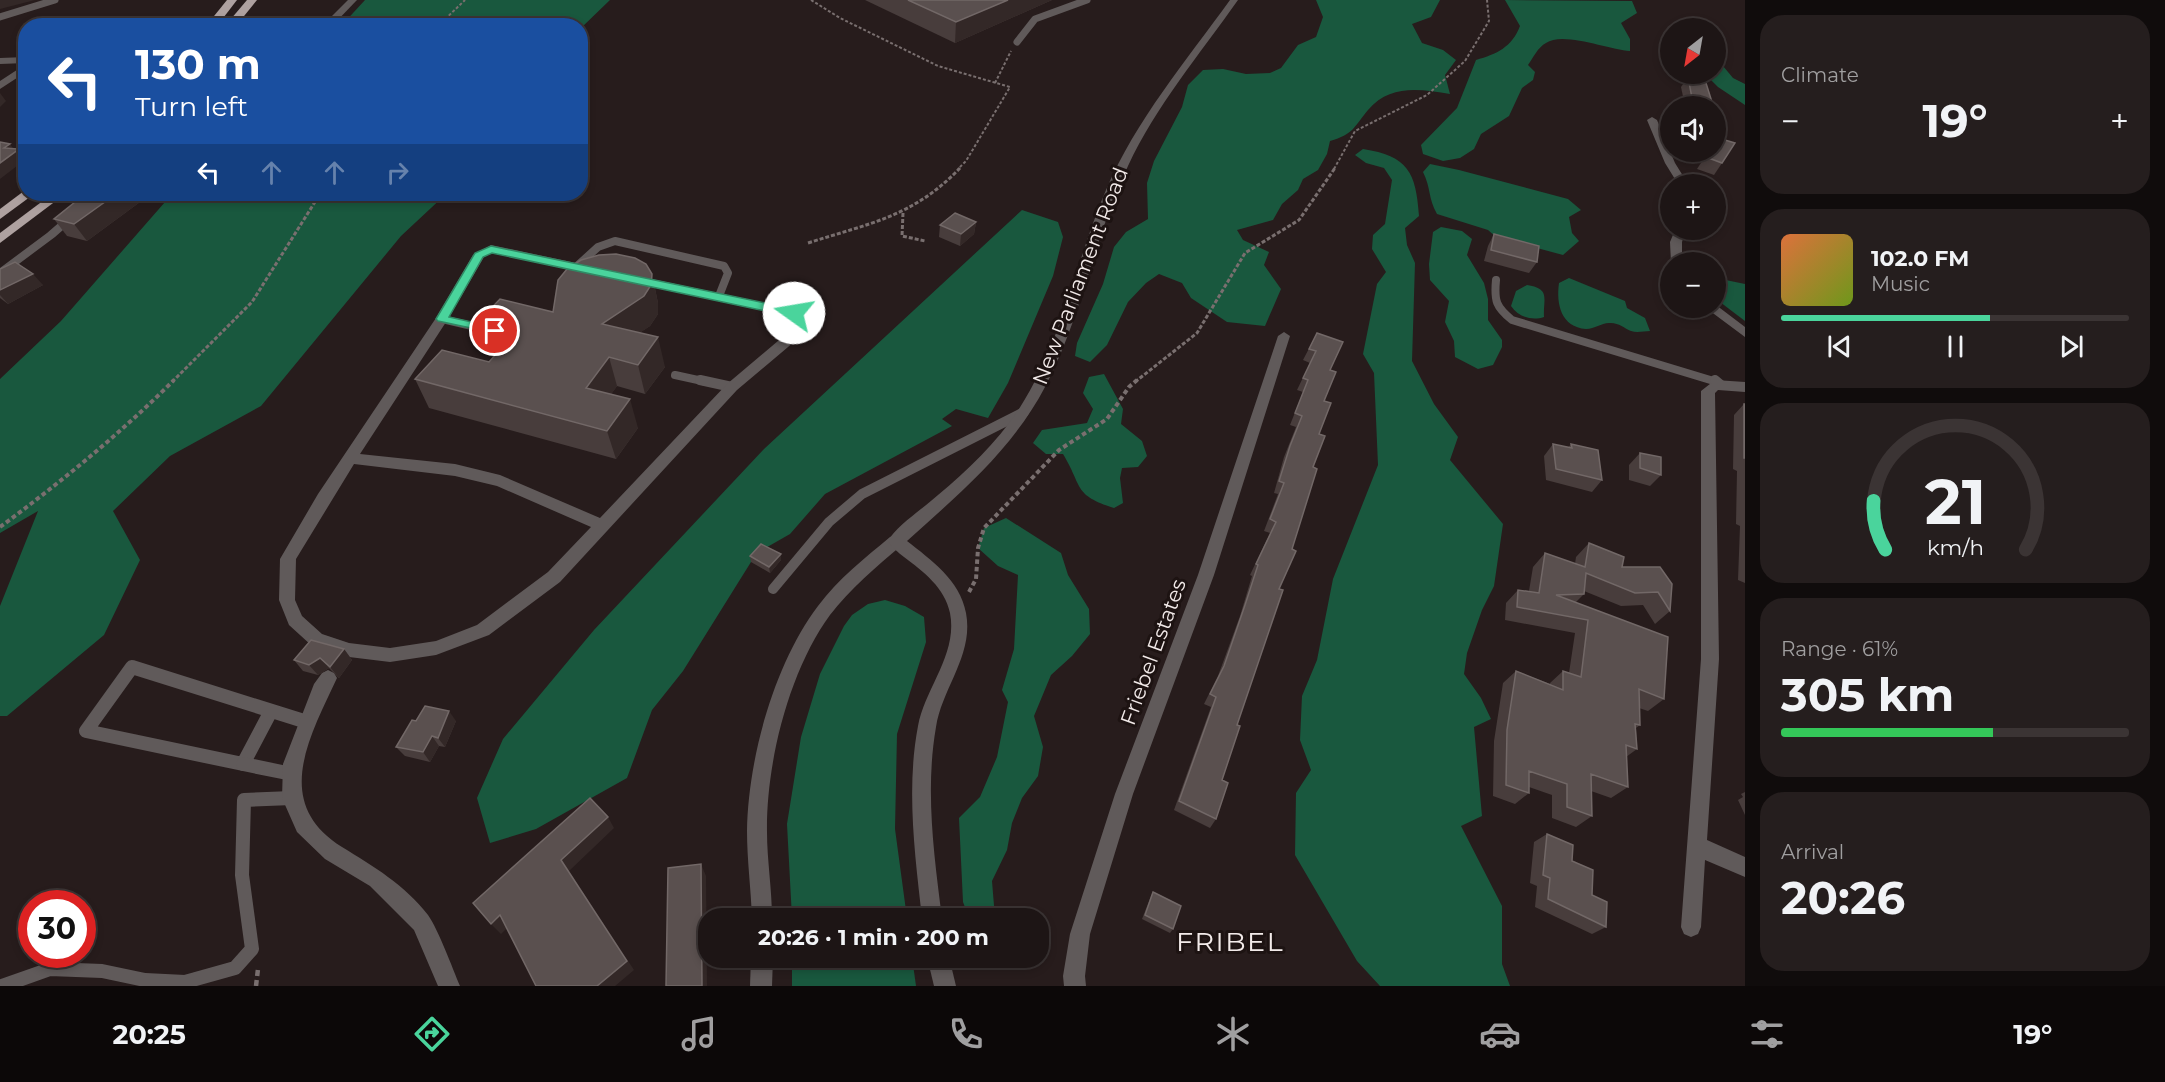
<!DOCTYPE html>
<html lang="en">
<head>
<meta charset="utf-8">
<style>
	:root { --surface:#1d1515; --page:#251e1e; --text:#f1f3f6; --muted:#a09fa0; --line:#3b3434; --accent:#4ad49c }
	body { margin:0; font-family:Montserrat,sans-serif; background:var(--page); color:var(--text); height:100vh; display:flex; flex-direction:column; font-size:22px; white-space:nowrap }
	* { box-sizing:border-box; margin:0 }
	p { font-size:20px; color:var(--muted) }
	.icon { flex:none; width:33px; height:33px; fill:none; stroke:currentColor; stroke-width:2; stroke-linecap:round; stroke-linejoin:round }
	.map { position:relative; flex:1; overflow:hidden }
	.panel { display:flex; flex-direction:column; gap:15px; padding:15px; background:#100c0c; width:420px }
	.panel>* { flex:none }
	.top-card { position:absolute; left:18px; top:18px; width:570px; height:183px; border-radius:24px; box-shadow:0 3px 9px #0003,0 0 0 2px var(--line); background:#1a4fa0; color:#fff; overflow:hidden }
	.needle { width:39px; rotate:211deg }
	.tools { position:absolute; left:1660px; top:18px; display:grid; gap:12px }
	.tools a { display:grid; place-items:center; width:66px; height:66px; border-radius:50%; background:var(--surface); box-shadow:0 3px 9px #0003,0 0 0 2px var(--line); font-size:30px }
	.speed { position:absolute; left:18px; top:890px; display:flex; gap:12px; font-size:30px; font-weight:700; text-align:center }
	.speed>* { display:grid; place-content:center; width:78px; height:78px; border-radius:50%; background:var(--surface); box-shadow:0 3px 9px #0003,0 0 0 2px var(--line); line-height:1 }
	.speed .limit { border:9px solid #d22; background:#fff; color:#111 }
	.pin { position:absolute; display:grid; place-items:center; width:51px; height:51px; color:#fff; margin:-26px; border:3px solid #fff; border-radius:50%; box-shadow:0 2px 6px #0007 }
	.me { position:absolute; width:66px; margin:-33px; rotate:283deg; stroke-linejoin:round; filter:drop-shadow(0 0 4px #0008) }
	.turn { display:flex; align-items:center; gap:21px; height:126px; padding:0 18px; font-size:27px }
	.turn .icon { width:78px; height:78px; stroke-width:2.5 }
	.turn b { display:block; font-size:42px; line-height:51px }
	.lanes { display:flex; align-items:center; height:57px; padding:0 18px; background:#0003; justify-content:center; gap:30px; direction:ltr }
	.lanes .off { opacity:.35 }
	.big { font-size:45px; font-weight:700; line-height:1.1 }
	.panel .widget { flex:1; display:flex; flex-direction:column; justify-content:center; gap:9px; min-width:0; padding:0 21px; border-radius:24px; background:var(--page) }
	.panel .dial { align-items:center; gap:0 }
	.dial svg { height:156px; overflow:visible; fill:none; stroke:var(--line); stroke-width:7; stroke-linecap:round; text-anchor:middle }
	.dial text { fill:var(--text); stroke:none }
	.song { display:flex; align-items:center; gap:18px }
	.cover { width:72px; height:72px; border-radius:9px; background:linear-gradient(135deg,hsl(20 70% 55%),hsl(80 70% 35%)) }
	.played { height:6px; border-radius:3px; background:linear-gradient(90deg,var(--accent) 60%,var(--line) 60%) }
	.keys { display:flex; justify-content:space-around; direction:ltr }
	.heat { display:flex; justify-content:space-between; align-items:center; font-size:33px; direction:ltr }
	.charge { height:9px; border-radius:4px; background:linear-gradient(90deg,#34c759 61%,var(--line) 0) }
	.trip { position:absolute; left:698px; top:908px; width:351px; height:60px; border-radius:24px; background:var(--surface); box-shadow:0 3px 9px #0003,0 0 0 2px var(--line); font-weight:700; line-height:60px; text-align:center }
	.tabs { display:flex; height:96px; justify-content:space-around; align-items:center; background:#0c0808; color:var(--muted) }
	.tabs .icon { width:42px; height:42px }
	.tabs .current { color:var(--accent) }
	.tabs b { font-size:27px; color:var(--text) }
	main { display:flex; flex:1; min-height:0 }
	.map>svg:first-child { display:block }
</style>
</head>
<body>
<main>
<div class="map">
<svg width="1745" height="986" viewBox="0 0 1745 986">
	<rect width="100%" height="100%" fill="#271c1c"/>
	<!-- forest -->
	<g fill="#19583e">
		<polygon points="365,0 610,0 581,28 580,26 342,25"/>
		<path d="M1316 0H1440L1431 17 1412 24 1422 43 1443 50 1456 60 1445 75 1450 94C1420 89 1390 84 1368 110 1353 128 1354 134 1330 141L1327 154 1318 170 1303 179 1298 190 1282 204 1273 220 1237 230 1243 240 1269 252 1264 265 1281 289 1265 326 1227 322 1191 298 1182 283 1159 274 1146 283 1128 302 1107 345 1090 362 1075 356 1077 343 1103 284 1114 247 1126 232 1148 219 1147 183 1154 161 1182 107 1188 85 1203 70 1223 69 1246 74 1270 73 1281 68 1298 45 1316 37 1323 17Z"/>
		<path d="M1505 0 1632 1 1637 13 1621 23 1630 39V51C1609 50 1563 31 1546 43 1538 47 1533 58 1528 65L1535 72 1533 80 1522 88 1509 116 1481 134 1474 149 1460 158 1443 161 1423 154 1421 145 1457 108 1476 60C1497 54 1512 47 1520 26Z"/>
		<polygon points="1716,36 1726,53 1723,66 1733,78 1745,84 1745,105 1718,87 1705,74 1716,74"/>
		<path d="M1363 149C1408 156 1416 172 1419 216L1405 228 1407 245 1415 263 1412 361 1434 404 1458 437 1450 460 1503 524 1494 586 1482 610 1467 653 1464 674 1481 698 1491 719 1474 727 1482 816 1461 826 1502 906V964L1510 986H1380L1357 961 1295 855 1296 793 1311 770 1300 740 1302 696 1317 660 1333 579 1378 465 1374 373 1363 354 1377 284 1386 272 1372 249 1373 235 1385 224 1392 180 1384 168 1366 163 1355 155Z"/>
		<path d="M1430 164 1459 170 1568 199 1581 210 1569 217 1572 233 1579 241 1563 255 1496 237 1488 230 1437 214C1428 198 1431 188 1423 172Z"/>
		<polygon points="172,194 446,194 401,236 261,406 170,456 113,511 140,560 104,635 7,716 0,716 0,606 38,511 0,533 0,379 61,321"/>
		<polygon points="1022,210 1058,222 1063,237 1053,276 1008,383 988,418 956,409 942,419 952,426 825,494 790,534 762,550 751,562 683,671 652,710 627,778 536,829 490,843 477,798 503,739 594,630 764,449"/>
		<polygon points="1441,227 1462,231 1472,239 1467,255 1484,283 1488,299 1488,320 1502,340 1502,347 1493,365 1478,369 1455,357 1454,341 1445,322 1449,301 1430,280 1429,264 1433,232"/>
		<path d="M1569 278 1625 301 1627 308 1645 318 1650 331C1644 331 1637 333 1631 331 1624 328 1618 322 1609 323 1601 323 1595 329 1586 329 1561 327 1556 304 1559 283Z"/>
		<polygon points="1716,278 1745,284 1745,321 1716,299"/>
		<path d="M1527 285C1551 289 1543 298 1544 317 1532 321 1518 317 1511 306L1516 291Z"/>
		<path d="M1104 374 1123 409 1121 424 1142 441 1147 456 1138 467 1122 468 1120 478 1123 503 1114 508C1073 495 1083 487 1063 454H1046L1033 443 1042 430 1087 423 1093 409 1083 393 1089 377Z"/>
		<polygon points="1006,518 1061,553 1068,575 1089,609 1090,634 1072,656 1051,675 1034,716 1043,747 1038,776 1022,798 1012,823 1007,850 992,881 995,918 969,918 963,902 959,818 980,797 997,757 1008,702 1002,690 1014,649 1018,575 998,566 978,548 984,528"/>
		<polygon points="885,600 905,606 924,617 926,642 897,734 895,829 907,918 792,918 787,824 801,737 820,674 844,626 852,615 868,604"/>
		<polygon points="792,957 912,957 916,986 792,986"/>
	</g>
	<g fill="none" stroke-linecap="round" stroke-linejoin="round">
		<!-- path-far3 -->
		<g stroke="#796f6f" stroke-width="2" stroke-dasharray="3 2" stroke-linecap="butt">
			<polyline points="811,0 840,18 938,66 1010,87 966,161 958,169"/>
			<polyline points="438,26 465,0"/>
			<polyline points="995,83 1011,51"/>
			<polyline points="1334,169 1355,131 1427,95 1465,61 1489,21 1487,0"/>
		</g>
		<!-- path-far2 -->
		<g stroke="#796f6f" stroke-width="3" stroke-dasharray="4 2" stroke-linecap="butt">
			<polyline points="903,213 902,236 925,241"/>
			<path d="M808 243C870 223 913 217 960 168"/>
			<polyline points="172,382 252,302 320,194"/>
			<polyline points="1135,382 1197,333 1245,253 1299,220 1335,168"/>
		</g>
		<!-- path-far1 -->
		<g stroke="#796f6f" stroke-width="4" stroke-dasharray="4.5 3" stroke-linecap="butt">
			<path d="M0 527C61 482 120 434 174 380"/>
			<polyline points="969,592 976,579 978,548 984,528 1059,450 1107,419 1129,387 1137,380"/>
		</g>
		<!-- path -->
		<polyline stroke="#796f6f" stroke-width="4.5" stroke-dasharray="6 4" stroke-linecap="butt" points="256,986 258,969"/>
		<!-- service-far3 -->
		<g stroke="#605a5a" stroke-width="7">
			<polyline points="0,17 55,0"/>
			<polyline points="1017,42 1035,19 1087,0"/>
		</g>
		<!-- service-far2 -->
		<g stroke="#605a5a" stroke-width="8">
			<polyline points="576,267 598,247 615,241 724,266 728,273 719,296"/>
			<path d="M1496 280C1494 301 1496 307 1512 320L1717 382"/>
			<polyline points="442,319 489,330"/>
			<polyline points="675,375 707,382"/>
		</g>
		<!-- service-far1 -->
		<g stroke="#605a5a" stroke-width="10">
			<polyline points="700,380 732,387"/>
			<polyline points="1715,380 1721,385"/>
			<polyline points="773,589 829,522 862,494 1024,412"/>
		</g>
		<!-- service -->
		<g stroke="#605a5a" stroke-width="14">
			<polyline points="271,711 243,764 86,731 132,667 307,722"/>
			<polyline points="243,764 292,774"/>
			<polyline points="2,986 50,969 102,971 145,980 185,982 235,968 252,949 242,875 244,800 292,798"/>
		</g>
		<!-- minor -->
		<g fill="#605a5a" fill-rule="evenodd">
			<polygon points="348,0 357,0 332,26 322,26"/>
			<polygon points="26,57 26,63 0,64 0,58"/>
			<polygon points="26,64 26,72 0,89 0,81"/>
			<polygon points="1652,117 1657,120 1675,163 1688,184 1678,184 1665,163 1647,120"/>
			<polygon points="92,194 104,194 55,237 0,278 0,268 47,233"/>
			<polygon points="1675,230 1686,230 1682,242 1682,262 1671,263 1670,242"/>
			<path d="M491 245 794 309 798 310 811 323 807 331 737 390 560 582 489 635 436 655 390 662 349 657 311 645 289 625 279 600 280 559 318 494 436 318 473 255ZM492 253 790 316 798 324 727 384 600 518 500 475 455 464 360 454 448 319 484 257ZM354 464 455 476 497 486 591 527 548 572 477 625 436 641 390 648 349 643 322 634 302 616 295 600 296 559Z"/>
			<polygon points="1716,305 1745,327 1745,337 1706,308 1716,308"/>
			<polygon points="1284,332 1290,336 1214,575 1133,794 1090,934 1085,976 1086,986 1064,986 1063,976 1070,934 1115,794 1198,575 1278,336"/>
			<polygon points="1715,380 1745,382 1745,392 1718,390 1715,393 1719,659 1707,840 1745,857 1745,877 1705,860 1701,927 1698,934 1691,937 1684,934 1681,927 1701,659 1701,391"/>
			<path d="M896 535 902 537 904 541 902 545C876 567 850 589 830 615 789 671 766 763 767 832 767 860 772 889 772 918H752C751 889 747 860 747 831 748 759 774 664 818 606 838 579 865 558 890 537Z"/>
			<path d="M328 670 334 673 337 678C310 736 271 803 342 847 373 866 405 885 428 915 439 931 452 967 460 986H438L414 930 370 886 325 859 297 832 282 798 283 764 314 684 322 673Z"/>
			<polygon points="751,957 773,957 772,986 750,986"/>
		</g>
		<!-- tertiary -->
		<g fill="#605a5a" fill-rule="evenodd">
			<path d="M1230 0H1238C1200 54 1156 106 1128 166 1094 237 1082 317 1045 387 1012 450 959 494 907 541 931 560 960 580 966 613 974 655 942 688 936 727 925 790 934 855 942 918H922C915 855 906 789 918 726 925 688 958 654 950 613 945 588 923 571 904 557 898 552 892 548 888 541 896 526 925 507 938 495 968 470 997 442 1019 409 1062 343 1075 262 1106 190 1136 120 1186 61 1230 0Z"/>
			<polygon points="927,957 949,957 956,986 934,986"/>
		</g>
		<!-- trunk -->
		<g fill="#aea1a0" fill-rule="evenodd">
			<polygon points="227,0 237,0 217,26 206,26"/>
			<polygon points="247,0 257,0 236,26 225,26"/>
			<polygon points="24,191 34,194 0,219 0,209"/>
			<polygon points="52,194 65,194 0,243 0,233"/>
		</g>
	</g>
	<!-- wall -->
	<g fill="#483d3c">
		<polygon points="865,0 1052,0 955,43"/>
		<polygon points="1688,77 1712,102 1708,106 1685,106 1681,87"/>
		<polygon points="1708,152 1716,152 1722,163 1714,175 1697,169"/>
		<polygon points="85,194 134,194 140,202 87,241 67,236 54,219"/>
		<polygon points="976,222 974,234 960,246 939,237 940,225"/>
		<polygon points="1494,234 1537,262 1529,273 1484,261 1488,246"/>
		<polygon points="0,269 43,285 8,304 0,298"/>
		<polygon points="652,274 658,303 658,314 650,326 639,333 665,367 645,394 617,386 611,394 638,428 616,459 429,408 415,379 489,362 494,357 487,355 475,325 553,312"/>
		<polygon points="1317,333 1330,370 1324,401 1319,434 1313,467 1279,589 1237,725 1222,780 1216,819 1210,828 1174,810 1211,707 1204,704 1218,676 1240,616 1252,576 1250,575 1270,533 1264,531 1278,494 1274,493 1284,457 1296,427 1290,425 1303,392 1297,390 1310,363 1303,360"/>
		<polygon points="1744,404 1745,404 1745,583 1738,580 1740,526 1736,524 1737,471 1733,469 1734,415"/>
		<polygon points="1553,444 1568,448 1571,444 1602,480 1592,492 1546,480 1544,456"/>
		<polygon points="1640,453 1661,475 1650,486 1629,480 1629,465"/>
		<polygon points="1589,543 1622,567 1660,567 1670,611 1655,624 1643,605 1621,606 1584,591 1584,594 1576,602 1664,699 1648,711 1639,708 1640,725 1636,728 1637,749 1626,757 1628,787 1611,798 1591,791 1592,816 1576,827 1552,818 1552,795 1529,787 1529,793 1515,804 1493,796 1494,741 1503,683 1516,671 1550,684 1550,683 1563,671 1569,673 1575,633 1505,620 1506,603 1518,590 1529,591 1533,567 1545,553 1575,564 1576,557"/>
		<polygon points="750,556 781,560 770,573 751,562"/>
		<polygon points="344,649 352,660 339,678 329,668 318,675 303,671 294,660"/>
		<polygon points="416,721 456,721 445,747 439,746 430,762 405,756 396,747"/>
		<polygon points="1745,792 1745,815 1738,800 1743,797 1741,794"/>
		<polygon points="1547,834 1572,861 1592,895 1606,927 1592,934 1535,907 1537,886 1530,883 1534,842"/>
		<polygon points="1153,892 1173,929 1170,933 1142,919 1151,896"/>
	</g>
	<!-- shaded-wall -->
	<g fill="#332827">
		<polygon points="0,0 35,0 0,9"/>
		<polygon points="1008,0 1052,0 955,43 956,22"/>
		<polygon points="0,93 6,101 0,107"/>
		<polygon points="10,144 15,151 19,149 26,159 0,179 0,163 4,148"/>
		<polygon points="116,194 134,194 140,202 87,241 74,224"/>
		<polygon points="976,222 974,234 960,246 961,234"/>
		<polygon points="33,274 43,285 8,304 0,295 0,290"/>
		<polygon points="652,274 658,303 658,314 650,326 610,353 602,324"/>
		<polygon points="658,337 665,367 645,394 638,365"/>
		<polygon points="609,357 617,386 595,417 586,388"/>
		<polygon points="630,399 638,428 616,459 607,431"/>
		<polygon points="781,554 781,560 770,573 769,567"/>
		<polygon points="344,649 352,660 339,678 330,667"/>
		<polygon points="320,658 329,668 318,675 309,665"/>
		<polygon points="449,711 456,721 445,747 438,738"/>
		<polygon points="432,736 439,746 430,762 423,752"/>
		<polygon points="608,817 614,828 569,871 634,970 615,986 597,986 561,860"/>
		<polygon points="701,864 706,876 707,986 702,986"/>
		<polygon points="500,915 510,925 501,934 491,924"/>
	</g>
	<!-- building -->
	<g fill="#5a504f" stroke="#726867" stroke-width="1.5">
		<polygon points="908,0 1008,0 956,22"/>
		<polygon points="1688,77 1705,80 1712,102 1692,98"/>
		<polygon points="1718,138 1735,143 1722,163 1706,157 1709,152 1716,152 1716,141"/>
		<polygon points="0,142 10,144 4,148 19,149 0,163"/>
		<polygon points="85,194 116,194 74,224 54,219"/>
		<polygon points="955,213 976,222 961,234 940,225"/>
		<polygon points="1494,234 1539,246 1537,262 1491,250"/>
		<polygon points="616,254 635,258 646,264 652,274 651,285 644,296 602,324 658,337 638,365 609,357 586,388 630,399 607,431 415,379 442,350 489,362 513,335 475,325 500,299 553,312 558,280 567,269 581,260 599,255"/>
		<polygon points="15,262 33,274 0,290 0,269"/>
		<polygon points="1317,333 1343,342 1330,370 1336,372 1324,401 1331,403 1319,434 1325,436 1313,467 1317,469 1292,549 1296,551 1279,589 1283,590 1237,725 1240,726 1222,780 1228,783 1216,819 1179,801 1216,697 1210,694 1224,666 1245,605 1258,565 1256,564 1276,522 1270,519 1284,483 1279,481 1290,446 1302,416 1295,413 1308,380 1303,378 1316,351 1309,349"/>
		<rect x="1744" y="404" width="1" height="54"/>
		<polygon points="1553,444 1572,448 1571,444 1598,450 1602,480 1556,469"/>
		<polygon points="1640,453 1661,457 1661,475 1640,468"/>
		<polygon points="1589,543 1624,557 1622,567 1660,567 1672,584 1670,611 1658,592 1635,593 1586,573 1584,594 1556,595 1668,637 1664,699 1639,689 1640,725 1635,724 1637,749 1626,745 1628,787 1591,774 1592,816 1567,807 1567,784 1529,771 1529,793 1506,785 1507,730 1516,671 1563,690 1563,671 1581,677 1588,620 1517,607 1518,590 1539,593 1545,553 1585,567"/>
		<polygon points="761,544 781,554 769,567 750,556"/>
		<polygon points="311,640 344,649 330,667 320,658 309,665 294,660"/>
		<polygon points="425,706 449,711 438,738 432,736 423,752 396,747 412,720 416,721"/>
		<polygon points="590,798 608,817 561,860 627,961 597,986 536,986 500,915 491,924 473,903"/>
		<polygon points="1547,834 1573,845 1572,861 1593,870 1592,895 1607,902 1606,927 1548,899 1550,878 1543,875"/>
		<polygon points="701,864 702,986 666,986 668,868"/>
		<polygon points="1153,892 1181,906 1173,929 1145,915"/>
	</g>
	<!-- route -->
	<polygon fill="#4ad49c" stroke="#308a65" stroke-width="1.5" points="491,246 794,309 800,313 794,317 492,253 483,257 449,317 499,328 499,334 438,321 436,319 475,253"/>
	<g text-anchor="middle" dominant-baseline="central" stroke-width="6" stroke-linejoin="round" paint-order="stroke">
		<!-- street labels -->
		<g font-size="21" fill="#f2eae9" stroke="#1d1312">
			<text transform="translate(1080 276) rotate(-69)">New Parliament Road</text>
			<text transform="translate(1153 652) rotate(-70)">Friebel Estates</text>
		</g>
		<!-- near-neighbourhood labels -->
		<g font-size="27" letter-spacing="1.5" fill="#f2eae9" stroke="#1d1312">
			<text x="1230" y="941">FRIBEL</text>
		</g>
	</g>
</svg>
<div class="tools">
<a><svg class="needle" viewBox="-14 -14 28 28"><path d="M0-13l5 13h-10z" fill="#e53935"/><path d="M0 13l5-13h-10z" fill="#a09fa0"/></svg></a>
<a><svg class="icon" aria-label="sound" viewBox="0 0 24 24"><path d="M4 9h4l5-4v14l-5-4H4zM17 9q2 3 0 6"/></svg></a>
<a>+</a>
<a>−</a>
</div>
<div class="speed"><div class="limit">30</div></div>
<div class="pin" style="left:495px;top:331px;background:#d93025"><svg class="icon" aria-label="arrive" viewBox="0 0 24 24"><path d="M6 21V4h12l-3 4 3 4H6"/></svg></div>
<svg class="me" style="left:794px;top:313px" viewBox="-20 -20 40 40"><circle r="19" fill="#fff"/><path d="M0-13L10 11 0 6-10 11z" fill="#4ad49c"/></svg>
<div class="trip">20:26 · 1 min · 200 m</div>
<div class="top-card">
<div class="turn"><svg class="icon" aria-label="left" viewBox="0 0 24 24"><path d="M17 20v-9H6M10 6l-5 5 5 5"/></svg><div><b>130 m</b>Turn left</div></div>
<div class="lanes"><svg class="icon" aria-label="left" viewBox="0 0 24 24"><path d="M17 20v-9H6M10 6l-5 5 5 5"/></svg><svg class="icon off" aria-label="ahead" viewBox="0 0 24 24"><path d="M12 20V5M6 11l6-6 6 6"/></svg><svg class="icon off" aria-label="ahead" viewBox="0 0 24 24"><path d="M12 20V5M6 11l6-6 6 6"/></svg><svg class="icon off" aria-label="right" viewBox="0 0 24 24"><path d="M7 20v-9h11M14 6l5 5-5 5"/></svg></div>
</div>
</div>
<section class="panel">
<div class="widget"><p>Climate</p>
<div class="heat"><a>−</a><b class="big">19°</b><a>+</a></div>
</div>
<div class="widget">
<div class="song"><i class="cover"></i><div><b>102.0 FM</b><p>Music</p></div></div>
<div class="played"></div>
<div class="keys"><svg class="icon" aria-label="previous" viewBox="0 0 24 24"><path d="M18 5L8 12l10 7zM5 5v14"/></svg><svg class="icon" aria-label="pause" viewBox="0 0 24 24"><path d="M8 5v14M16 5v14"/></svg><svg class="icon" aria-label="next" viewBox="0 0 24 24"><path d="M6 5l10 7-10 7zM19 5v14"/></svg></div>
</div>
<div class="widget dial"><svg viewBox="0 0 100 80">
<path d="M14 69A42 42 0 1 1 86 69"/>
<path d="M14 69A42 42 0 0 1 8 44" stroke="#4ad49c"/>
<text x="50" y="56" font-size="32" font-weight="700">21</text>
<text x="50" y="72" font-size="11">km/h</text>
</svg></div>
<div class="widget"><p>Range · 61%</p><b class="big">305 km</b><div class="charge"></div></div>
<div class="widget"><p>Arrival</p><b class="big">20:26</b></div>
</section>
</main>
<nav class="tabs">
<b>20:25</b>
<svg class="icon current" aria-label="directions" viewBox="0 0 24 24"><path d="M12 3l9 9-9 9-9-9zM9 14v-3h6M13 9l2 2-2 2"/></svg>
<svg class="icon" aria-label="music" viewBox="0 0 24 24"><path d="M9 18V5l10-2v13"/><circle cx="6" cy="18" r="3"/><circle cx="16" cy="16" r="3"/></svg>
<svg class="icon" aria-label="phone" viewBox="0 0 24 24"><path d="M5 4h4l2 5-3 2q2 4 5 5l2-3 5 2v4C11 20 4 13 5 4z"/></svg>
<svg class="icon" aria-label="climate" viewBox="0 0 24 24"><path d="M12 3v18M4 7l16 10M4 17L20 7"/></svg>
<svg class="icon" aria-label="car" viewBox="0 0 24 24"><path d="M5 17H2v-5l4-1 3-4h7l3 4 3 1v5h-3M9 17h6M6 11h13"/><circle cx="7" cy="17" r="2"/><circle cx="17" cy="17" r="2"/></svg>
<svg class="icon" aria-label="filters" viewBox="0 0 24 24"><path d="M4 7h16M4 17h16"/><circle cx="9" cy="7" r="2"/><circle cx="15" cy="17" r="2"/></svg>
<b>19°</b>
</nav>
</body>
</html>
